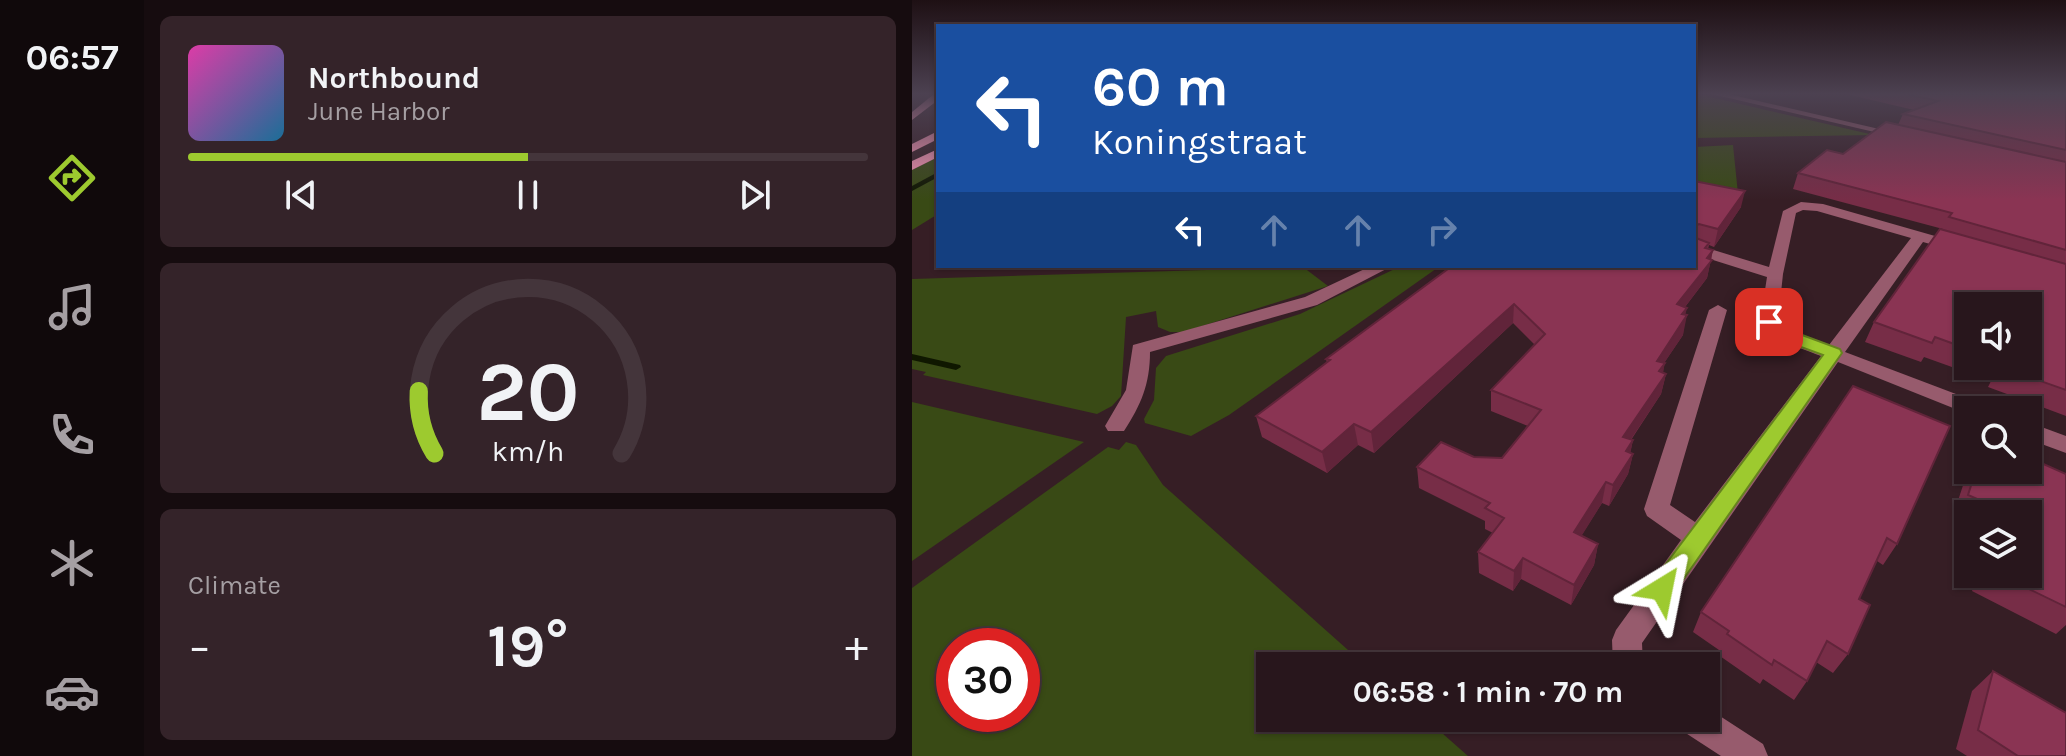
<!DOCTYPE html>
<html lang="en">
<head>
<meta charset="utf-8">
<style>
	:root { --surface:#28161c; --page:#342329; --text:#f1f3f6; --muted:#a59fa3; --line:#44353b; --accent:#9dca2f }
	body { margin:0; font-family:Karla,sans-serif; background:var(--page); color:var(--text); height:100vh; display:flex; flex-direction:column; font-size:30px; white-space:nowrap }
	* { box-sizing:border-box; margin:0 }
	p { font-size:26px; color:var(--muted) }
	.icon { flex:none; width:44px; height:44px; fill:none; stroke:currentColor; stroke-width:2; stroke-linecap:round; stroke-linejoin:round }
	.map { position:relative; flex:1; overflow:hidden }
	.side { display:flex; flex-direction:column; gap:16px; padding:16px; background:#160c0f; width:768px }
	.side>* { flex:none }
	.guide { position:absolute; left:24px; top:24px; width:760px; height:244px; border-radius:0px; box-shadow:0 2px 6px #0004,0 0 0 2px var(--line); background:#1a4fa0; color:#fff; overflow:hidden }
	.buttons { position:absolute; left:1042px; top:292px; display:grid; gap:16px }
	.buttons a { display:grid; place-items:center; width:88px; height:88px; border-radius:0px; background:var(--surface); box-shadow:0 2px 6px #0004,0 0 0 2px var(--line); font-size:40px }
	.speed { position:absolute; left:24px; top:628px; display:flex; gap:16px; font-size:40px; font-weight:700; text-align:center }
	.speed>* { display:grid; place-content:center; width:104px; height:104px; border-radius:50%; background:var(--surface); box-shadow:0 2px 6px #0004,0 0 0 2px var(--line); line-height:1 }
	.speed .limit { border:12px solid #d22; background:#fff; color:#111 }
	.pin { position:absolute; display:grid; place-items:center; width:68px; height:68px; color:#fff; margin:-34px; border-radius:16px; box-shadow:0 4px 12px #0006 }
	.me { position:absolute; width:88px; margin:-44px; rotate:35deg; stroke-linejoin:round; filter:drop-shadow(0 0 6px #0008) }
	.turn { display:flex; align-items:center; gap:28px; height:168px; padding:0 24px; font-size:36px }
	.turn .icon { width:104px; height:104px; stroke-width:2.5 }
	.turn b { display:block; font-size:56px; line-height:68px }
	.lanes { display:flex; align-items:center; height:76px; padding:0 24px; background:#0003; justify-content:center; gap:40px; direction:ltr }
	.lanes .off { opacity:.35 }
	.big { font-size:60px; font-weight:700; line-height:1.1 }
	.side .card { flex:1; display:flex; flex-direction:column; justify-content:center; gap:12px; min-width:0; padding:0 28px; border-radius:12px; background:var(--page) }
	.side .dial { align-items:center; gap:0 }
	.dial svg { height:208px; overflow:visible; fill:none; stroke:var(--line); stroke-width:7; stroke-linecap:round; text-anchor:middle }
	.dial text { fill:var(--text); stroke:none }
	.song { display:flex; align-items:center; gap:24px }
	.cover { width:96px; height:96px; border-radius:12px; background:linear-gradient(135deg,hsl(320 70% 55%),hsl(200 70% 35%)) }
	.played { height:8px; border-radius:4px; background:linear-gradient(90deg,var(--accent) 50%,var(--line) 50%) }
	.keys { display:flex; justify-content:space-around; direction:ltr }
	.heat { display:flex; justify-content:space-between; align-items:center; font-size:44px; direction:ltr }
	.trip { position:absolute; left:344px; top:652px; width:464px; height:80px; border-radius:0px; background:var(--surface); box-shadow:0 2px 6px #0004,0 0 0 2px var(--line); font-weight:700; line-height:80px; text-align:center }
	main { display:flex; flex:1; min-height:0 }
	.tabs { display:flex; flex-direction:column; width:144px; justify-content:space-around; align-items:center; background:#10090b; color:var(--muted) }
	.tabs .icon { width:56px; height:56px }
	.tabs .current { color:var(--accent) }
	.tabs b { font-size:36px; color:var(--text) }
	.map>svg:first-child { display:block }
</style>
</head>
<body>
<main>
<nav class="tabs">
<b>06:57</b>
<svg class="icon current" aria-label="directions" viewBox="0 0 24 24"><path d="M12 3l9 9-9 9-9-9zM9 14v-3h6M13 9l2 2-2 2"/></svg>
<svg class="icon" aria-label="music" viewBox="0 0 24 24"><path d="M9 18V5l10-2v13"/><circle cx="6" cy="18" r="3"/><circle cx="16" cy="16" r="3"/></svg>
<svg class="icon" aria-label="phone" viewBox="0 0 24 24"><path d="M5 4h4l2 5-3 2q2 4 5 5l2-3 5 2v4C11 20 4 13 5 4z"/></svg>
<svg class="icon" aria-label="climate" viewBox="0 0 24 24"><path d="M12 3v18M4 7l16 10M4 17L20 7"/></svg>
<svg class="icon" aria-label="car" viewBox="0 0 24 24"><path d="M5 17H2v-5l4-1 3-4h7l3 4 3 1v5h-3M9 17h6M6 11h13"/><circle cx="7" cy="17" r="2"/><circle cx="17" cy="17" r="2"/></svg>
</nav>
<section class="side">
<div class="card">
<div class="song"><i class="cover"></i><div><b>Northbound</b><p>June Harbor</p></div></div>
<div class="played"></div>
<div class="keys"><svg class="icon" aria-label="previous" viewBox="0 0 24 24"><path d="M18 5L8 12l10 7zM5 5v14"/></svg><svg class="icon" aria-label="pause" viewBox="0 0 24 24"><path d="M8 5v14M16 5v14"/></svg><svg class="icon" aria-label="next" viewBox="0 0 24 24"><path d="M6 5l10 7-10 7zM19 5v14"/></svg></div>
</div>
<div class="card dial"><svg viewBox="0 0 100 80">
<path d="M14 69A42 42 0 1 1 86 69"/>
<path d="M14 69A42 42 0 0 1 8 45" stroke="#9dca2f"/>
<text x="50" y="56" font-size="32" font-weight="700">20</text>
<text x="50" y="72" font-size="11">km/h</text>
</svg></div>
<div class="card"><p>Climate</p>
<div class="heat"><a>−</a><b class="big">19°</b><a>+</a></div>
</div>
</section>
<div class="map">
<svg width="1154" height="756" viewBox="0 0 1154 756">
	<rect width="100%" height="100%" fill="#361e25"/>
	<!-- green -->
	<g fill="#394a15" fill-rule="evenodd">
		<polygon points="782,95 790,95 962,135 782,138"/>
		<polygon points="821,145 826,194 782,188 782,147"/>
		<polygon points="26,157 26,214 0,230 0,170"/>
		<polygon points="489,266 528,266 317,415 279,436 233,423 232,419 242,400 244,368 254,356 388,314"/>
		<polygon points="391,267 416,286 271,332 258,332 246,327 244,311 214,317 209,396 200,406 185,414 11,375 14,372 0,369 0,279"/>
		<polygon points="0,402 172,442 0,561"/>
		<path d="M214 442 224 445 251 485 454 666H358V718H513L556 756H0V588L196 447 207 450ZM110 646V714H42V646Z"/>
	</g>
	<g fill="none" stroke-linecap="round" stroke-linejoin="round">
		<!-- stream -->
		<g fill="#0f1700" fill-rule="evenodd">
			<polygon points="26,172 26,177 0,191 0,186"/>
			<polygon points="0,354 48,365 49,367 44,370 0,360"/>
		</g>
		<!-- street -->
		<g fill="#975b6d" fill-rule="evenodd">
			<polygon points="800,94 816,94 993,135 988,138"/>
			<path d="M889 202 911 204 1051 244 1054 247 1046 252 1011 242 933 352 1073 405 1077 410H1056V414L926 362 730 643 731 666H701L700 640 704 630 769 540 735 516 732 509 797 310 806 305 815 310 758 505 783 522 909 356C887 347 863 342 848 322L855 277 782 254V244L857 267 871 211ZM891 210 905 211 999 238 917 345 874 329 866 321 871 274 884 213Z"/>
			<path d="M459 266H480L405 305 238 352C238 384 229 405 212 431H196L193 426 214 390 221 345 393 297Z"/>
			<polygon points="1116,422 1154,436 1154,453 1116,439"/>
			<polygon points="794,707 851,744 856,756 809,756 769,730 765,718 794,718"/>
		</g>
		<!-- primary -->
		<g fill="#fb98b6" fill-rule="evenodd">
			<polygon points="22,94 26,94 26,100 0,120 0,112"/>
			<polygon points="26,131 26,139 0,152 0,144"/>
			<polygon points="26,149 26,157 0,170 0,161"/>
		</g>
	</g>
	<!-- wall -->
	<g fill="#772d47" fill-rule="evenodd">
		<path d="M934 94H1154V416L1076 387 1079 381 1012 357 1009 362 953 342 962 322 1031 229 881 189 886 173 931 154 986 125 991 114 1002 110ZM1056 306 1116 366H1056Z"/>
		<polygon points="782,181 829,207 802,247 797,245 796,249 801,250 795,278 773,307 771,335 752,363 751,373 754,374 749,394 719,440 721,440 718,453 721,454 716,474 697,506 690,503 669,536 686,544 682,565 659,605 609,579 601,591 567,573 566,552 581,533 573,529 573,521 507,488 505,467 562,457 590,458 616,426 579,411 579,390 623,345 601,323 462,453 446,445 415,473 350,437 344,416 415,363 414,359"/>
		<polygon points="941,386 985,544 971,565 965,561 947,599 936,654 921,673 904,662 895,681 882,700 851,679 848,684 805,654 807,650 781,632 789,612"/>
		<polygon points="1139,468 1154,474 1154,625 1144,634 1060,591 1065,574 1116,574 1116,514 1056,514 1056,523 1041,516 1056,470 1116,470"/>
		<polygon points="1081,671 1154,756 1055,756 1044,749 1060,691"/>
	</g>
	<!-- shaded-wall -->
	<g fill="#61243a">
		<polygon points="833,191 829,207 802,247 806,229"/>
		<polygon points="801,250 795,278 760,324 765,304"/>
		<polygon points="602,304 601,323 462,453 459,432"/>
		<polygon points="775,308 772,320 775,315 771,335 740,381 745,361 770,314"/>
		<polygon points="753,363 749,381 754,374 749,394 707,457 711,437"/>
		<polygon points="442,424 446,445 415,473 410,452"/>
		<polygon points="721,440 717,460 721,454 716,474 697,506 701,485 714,451"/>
		<polygon points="694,482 690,503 659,553 662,532"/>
		<polygon points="686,544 682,565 659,605 662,585"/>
		<polygon points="611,558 609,579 601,591 602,571"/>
	</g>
	<!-- building -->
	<g fill="#8a3453" stroke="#61243a" stroke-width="2">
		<polygon points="994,94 1154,94 1154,150 991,114 1026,101"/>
		<polygon points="974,122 1154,162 1154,250 1037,217 1040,213 886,173 915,150 931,154"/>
		<polygon points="782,181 833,191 806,229 787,224 783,226 784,238 797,243 793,248 801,250 795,258 800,260 765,304 775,308 770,314 775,315 745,361 753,363 747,371 754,374 711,437 721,440 714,451 721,454 701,485 694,482 662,532 686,544 662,585 611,558 602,571 566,552 592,518 573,508 578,503 505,467 529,442 562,457 590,458 629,410 579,390 633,334 602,304 459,432 442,424 410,452 344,416 418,360 414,359 540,266 782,266"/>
		<polygon points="1028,229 1154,264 1154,390 1089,367 1090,366 1116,366 1116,306 1056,306 1056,349 1023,337 1020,343 962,322"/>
		<polygon points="941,386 1038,426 985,544 975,538 947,599 958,605 936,654 915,641 895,681 862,660 860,665 815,634 817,631 789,612"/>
		<polygon points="1116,457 1154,474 1154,607 1086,574 1116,574 1116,514 1095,514 1095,512 1056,495 1064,470 1116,470"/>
		<polygon points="1081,671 1154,713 1154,756 1106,756 1066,730"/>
	</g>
	<!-- sky -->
	<linearGradient id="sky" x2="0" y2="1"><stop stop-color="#1e1014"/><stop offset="0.47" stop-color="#4c4151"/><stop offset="1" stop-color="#4c4151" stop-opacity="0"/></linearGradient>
	<rect width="1154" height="200" fill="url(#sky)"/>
	<!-- route -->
	<polygon fill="#9dca2f" stroke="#66831f" stroke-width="2" points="857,317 874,329 928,349 930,353 759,597 750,600 741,597 737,589 741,581 911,355 862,337 849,322"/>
</svg>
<div class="buttons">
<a><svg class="icon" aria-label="sound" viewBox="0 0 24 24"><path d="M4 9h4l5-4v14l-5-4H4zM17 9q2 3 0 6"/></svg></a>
<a><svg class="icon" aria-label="search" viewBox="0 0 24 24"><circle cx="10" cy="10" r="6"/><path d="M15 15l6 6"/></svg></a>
<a><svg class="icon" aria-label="layers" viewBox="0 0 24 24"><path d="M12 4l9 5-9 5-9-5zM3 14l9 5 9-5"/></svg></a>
</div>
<div class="speed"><div class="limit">30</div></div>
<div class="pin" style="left:857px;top:322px;background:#d93025"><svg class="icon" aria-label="arrive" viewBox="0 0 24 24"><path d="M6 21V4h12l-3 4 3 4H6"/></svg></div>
<svg class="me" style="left:750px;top:589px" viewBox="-20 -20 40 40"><path d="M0-17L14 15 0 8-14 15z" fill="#9dca2f" stroke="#fff" stroke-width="4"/></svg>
<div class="trip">06:58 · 1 min · 70 m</div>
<div class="guide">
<div class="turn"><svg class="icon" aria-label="left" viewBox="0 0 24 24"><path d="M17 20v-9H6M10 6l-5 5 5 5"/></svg><div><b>60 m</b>Koningstraat</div></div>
<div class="lanes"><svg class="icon" aria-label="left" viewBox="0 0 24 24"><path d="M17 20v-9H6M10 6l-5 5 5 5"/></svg><svg class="icon off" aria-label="ahead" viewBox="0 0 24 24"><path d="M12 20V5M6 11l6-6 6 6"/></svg><svg class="icon off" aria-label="ahead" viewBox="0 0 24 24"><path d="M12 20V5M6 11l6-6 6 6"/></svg><svg class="icon off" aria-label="right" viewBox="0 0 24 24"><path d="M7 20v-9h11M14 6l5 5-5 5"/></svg></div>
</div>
</div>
</main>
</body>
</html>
